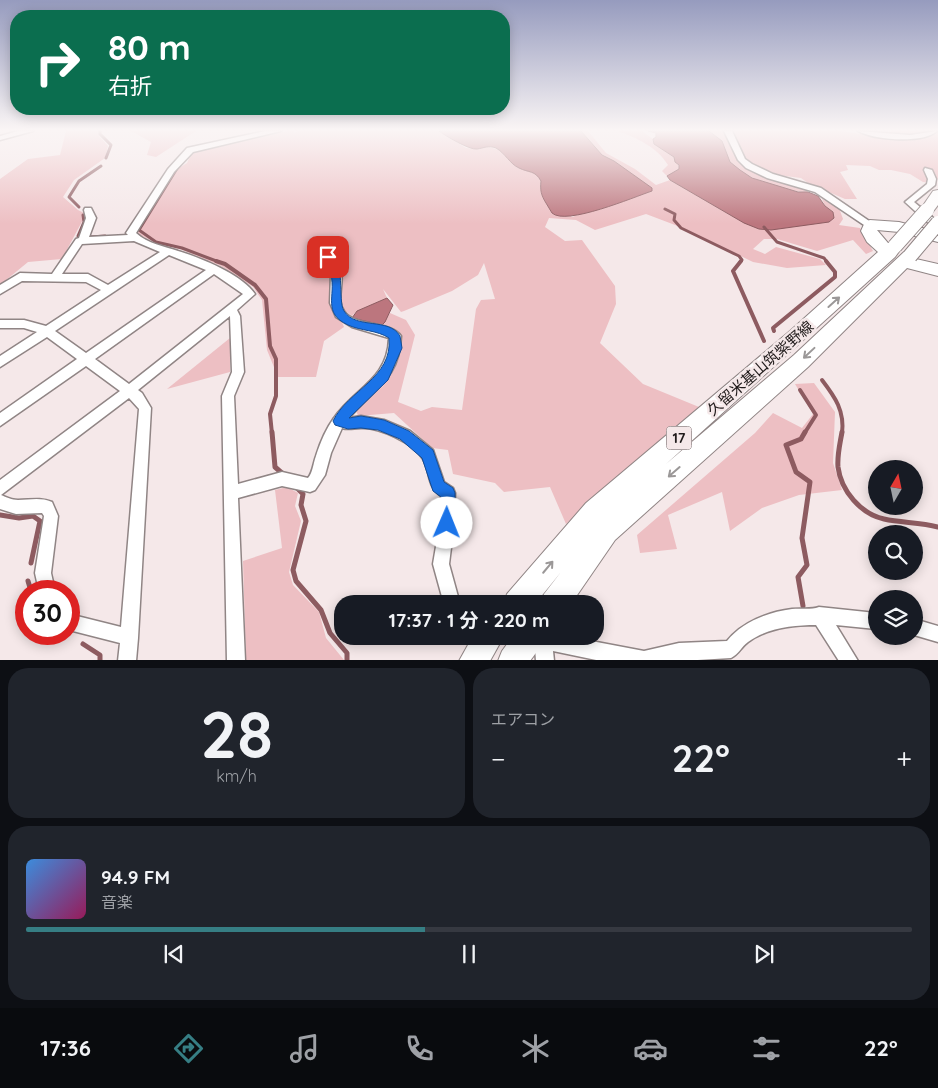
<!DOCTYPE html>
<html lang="ja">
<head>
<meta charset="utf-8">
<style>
	:root { --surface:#171b24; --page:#20242c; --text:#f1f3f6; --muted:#9ea1a6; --line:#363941; --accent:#367e84 }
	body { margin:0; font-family:Quicksand,"Noto Sans JP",sans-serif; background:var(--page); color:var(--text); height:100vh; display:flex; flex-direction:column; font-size:19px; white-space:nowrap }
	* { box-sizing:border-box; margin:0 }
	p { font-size:16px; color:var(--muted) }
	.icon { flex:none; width:28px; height:28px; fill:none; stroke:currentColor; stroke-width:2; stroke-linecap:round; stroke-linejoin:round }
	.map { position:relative; height:660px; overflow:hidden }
	.drawer { display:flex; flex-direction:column; gap:8px; padding:8px; background:#0d0f14; flex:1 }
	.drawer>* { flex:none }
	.guide { position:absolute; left:10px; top:10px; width:500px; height:105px; border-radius:20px; box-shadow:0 2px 12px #0003; background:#0b6e4f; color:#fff; overflow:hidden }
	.needle { width:32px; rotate:9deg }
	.buttons { position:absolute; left:868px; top:460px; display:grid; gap:10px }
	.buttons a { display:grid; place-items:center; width:55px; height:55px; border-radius:50%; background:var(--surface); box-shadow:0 2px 12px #0003; font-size:25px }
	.speed { position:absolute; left:15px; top:580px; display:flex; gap:10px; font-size:25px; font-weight:700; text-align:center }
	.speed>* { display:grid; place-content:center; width:65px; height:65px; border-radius:50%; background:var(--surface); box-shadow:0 2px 12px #0003; line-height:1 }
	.speed .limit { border:8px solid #d22; background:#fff; color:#111 }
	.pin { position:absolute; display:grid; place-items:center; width:42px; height:42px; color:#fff; margin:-21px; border-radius:10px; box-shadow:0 2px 8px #0006 }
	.me { position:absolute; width:55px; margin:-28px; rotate:1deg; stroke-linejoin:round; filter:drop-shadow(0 0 4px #0008) }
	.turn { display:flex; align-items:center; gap:18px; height:105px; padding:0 15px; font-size:22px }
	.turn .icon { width:65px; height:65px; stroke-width:2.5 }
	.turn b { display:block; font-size:35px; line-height:42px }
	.big { font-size:38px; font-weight:700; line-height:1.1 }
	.drawer .tile { flex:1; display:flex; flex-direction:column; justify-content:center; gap:8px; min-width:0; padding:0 18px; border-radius:20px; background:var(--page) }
	.drawer .dial { align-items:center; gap:0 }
	.dial b { font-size:65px; line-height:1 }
	.song { display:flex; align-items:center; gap:15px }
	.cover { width:60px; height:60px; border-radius:8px; background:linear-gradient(135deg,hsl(210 70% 55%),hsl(330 70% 35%)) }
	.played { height:5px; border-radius:2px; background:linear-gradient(90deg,var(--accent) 45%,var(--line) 45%) }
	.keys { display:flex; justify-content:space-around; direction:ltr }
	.heat { display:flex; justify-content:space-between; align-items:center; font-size:28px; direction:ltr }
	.drawer .tiles { flex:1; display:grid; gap:8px; grid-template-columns:1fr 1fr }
	.tile:last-child { grid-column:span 2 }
	.trip { position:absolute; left:334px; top:595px; width:270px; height:50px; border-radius:20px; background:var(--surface); box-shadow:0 2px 12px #0003; font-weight:700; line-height:50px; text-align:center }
	.dock { display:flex; height:80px; justify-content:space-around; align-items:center; background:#090b0e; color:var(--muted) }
	.dock .icon { width:35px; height:35px }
	.dock .active { color:var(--accent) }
	.dock b { font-size:22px; color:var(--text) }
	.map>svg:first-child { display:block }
</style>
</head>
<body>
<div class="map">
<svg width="938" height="661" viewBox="0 0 938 661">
	<rect width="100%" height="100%" fill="#f5e8e9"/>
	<!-- green -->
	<g fill="#edbfc3">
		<polygon points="66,131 103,131 99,136 108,146 105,158 74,180 63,197 78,210 86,214 62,259 28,262 0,285 0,179 28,159 60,155"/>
		<polygon points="131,131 196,131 156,157 147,155 151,142"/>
		<polygon points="288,131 293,131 294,133 299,131 439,131 466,148 478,149 486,146 499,150 518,168 530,170 538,175 541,181 540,189 572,217 652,191 614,161 602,155 581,131 588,131 606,153 635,169 656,185 670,180 744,223 759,229 825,206 822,199 839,208 843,219 839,225 860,228 873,251 866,254 853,240 817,251 777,239 764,239 753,249 765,254 776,247 820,259 826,265 787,268 753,262 683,228 646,214 595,230 576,220 549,218 545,227 565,241 582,240 615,286 616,304 600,343 643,384 699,407 566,524 550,487 504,492 495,483 453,474 448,450 432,448 394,413 358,416 355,407 383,386 401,349 398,333 382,325 390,313 406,320 415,335 398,402 421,411 432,407 462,410 476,309 481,300 495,299 484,263 478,275 452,291 404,311 401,312 383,289 387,298 357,311 352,316 333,301 344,327 324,341 316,377 278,377 267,350 262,300 253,287 221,266 180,249 156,243 134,232 174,171 187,163 192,152"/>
		<path d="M617 131H642L653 139 654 144C663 150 679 156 679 169L667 176 662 171 668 165C658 148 636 137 617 131Z"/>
		<path d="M709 131H840L897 139 890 131H938V178L935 183 923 182 910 174 891 170H879L870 166 846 165 848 170 840 172 857 199H845L808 183 801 178 778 175 761 168 760 176 801 188 808 192C787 192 745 179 731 163 720 150 728 142 709 131Z"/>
		<polygon points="230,338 230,372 167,389"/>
		<polygon points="814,383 835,412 833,463 842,490 799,495 762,508 730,531 722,492 668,515 677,549 640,553 637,535 755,433 773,413 802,428 813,414 795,384"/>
		<polygon points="287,487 298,493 295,506 301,521 289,572 293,585 319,612 326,638 344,660 246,660 243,561 282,548 275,490"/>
	</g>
	<!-- water -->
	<g fill="#bc767e" stroke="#8d5b60">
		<path d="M439 131H581L602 155 614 161 652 188V191C634 197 566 226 552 213 550 210 548 206 546 203 541 195 540 190 541 181 535 170 529 173 519 168 510 164 505 153 496 148 488 145 484 148 477 149 469 150 446 136 439 131Z"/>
		<polygon points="648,131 709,131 722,141 730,162 740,170 752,178 798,192 808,192 818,196 825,206 833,212 834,218 829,222 771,230 759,229 744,223 670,180 667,176 679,169 679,165 675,162 674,157 654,144 653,139 656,137 656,133"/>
		<polygon points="387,298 393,305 385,322 382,325 352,318 357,311"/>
	</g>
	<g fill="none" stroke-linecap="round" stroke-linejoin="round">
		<!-- stream-far2 -->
		<g stroke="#8d5b60" stroke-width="3">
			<polyline points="100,131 100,134 111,145 106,158"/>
			<polyline points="176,170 139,230 156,242 182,248 219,262"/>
			<polyline points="79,207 69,197 79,181 101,166"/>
			<polyline points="665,209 675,214 674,220 681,228 739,256 742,260 740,262"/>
			<polyline points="764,227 777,242 824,258 827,262"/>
			<polyline points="78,236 84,222 83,215"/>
			<polyline points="90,237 105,236"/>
		</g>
		<!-- stream-far1 -->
		<g stroke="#8d5b60" stroke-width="4">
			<polyline points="216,261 225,264 255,285 266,299 270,346 276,359 276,396 270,414 272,434"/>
			<polyline points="741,261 733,271 764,341"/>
			<polyline points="774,331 773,328 835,277 835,272 826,261"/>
			<path d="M822 380C835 397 845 411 842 434"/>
			<polyline points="800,390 816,415 804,434"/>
		</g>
		<!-- stream -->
		<g stroke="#8d5b60" stroke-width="5">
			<polyline points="272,432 275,467 283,474"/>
			<path d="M842 432C840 444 837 455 838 467 841 491 861 514 884 519 902 523 920 522 938 527"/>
			<polyline points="295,486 303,494 301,505 306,521 293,570 296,581 321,610 330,633 347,653 347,661"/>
			<polyline points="0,515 19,518 33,516 40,521 31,563"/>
			<polyline points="28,581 31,591"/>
			<polyline points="803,606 798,577 807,565 802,538 810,482 796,472 786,445 801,439 805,432"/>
			<polyline points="45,634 64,636"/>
			<polyline points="83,644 100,655 100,661"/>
		</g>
		<defs>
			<g id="minor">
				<polygon points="18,131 33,131 0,140 0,136"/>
				<path d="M265 131H281L193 152 174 172 136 233C148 244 164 246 178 251 201 258 241 274 255 294L237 310 240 316 244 372 234 396 238 484 282 472 308 478C313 472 313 464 316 456 320 443 326 429 334 418 354 388 388 380 389 338L352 327 336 317 330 303 331 274 323 257 325 255H331C335 260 339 266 341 272 344 284 336 301 344 311 356 328 390 320 401 336 400 379 373 389 349 418L361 416 384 420 410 431 433 450 444 482 453 488 455 493 454 523 449 564 460 604H444L433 564 440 523 441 496C426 485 431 473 423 459 414 443 379 427 361 428 354 428 349 430 342 428L331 453 325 475 315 490 310 492 282 486 238 498 245 661H227L222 396 232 372 230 316 138 390 142 393 151 408 138 638 136 661H118L120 643 69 630V614L121 627 139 409 129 398 1 495C6 497 12 500 18 500 30 500 40 497 52 502L58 516 51 573 55 591H39L35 573 44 516 42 513 16 514 0 509V480L120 391 86 366 0 426V413L77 359 47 337 0 367V356L37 332 24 328H0V320H24L46 326 101 290 86 282 22 281 0 294V285L20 273 52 274 76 239 79 238 86 218 84 210 85 208H91L96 218 89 237 128 235 126 233 168 169 187 148ZM134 241 160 252 108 285 88 274H62L82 244ZM169 255 206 270 86 353 55 331ZM214 274 243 294 129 384 95 359Z"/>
				<polygon points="724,131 732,131 745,159 752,164 773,174 821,188 875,225 870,228 867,227 815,192 767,178 746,168 738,160"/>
				<path d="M858 131 910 135 937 131C923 144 874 140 858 131Z"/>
				<polygon points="925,168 932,170 936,179 935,185 914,202 938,222 938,230 935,229 905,202 927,184 928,179 924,170"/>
				<path d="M819 607 876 613V629L836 625 858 661H839L816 625C793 625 767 628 748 642 741 647 739 654 731 658L681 661H601L553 651 554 661H536L535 648 523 644 520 638 521 636H565L644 651 679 643 727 641C742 622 768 612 792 609 801 608 811 610 819 607Z"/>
				<polygon points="914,619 938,626 938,642 914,635"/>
			</g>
			<g id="primary">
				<polygon points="938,190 938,205 932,213 922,213 920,210 933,191"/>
				<polygon points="870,220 899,222 938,232 938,242 899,232 877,230 888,243 895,241 901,242 903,246 895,257 666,464 794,355 904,252 910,251 916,252 918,256 916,259 938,264 938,276 907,268 808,367 615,540 571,604 540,604 544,594 561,572 535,604 503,604 507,594 586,503 790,331 878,252 867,242 861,231 865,222"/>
				<polygon points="473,636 504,636 490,661 459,661"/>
				<polygon points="513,636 545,636 541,646 530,661 498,661 502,651"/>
			</g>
		</defs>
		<!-- minor casing -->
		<use href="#minor" stroke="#908585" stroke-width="3"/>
		<!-- primary casing -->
		<use href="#primary" stroke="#908585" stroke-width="2"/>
		<!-- minor -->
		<use href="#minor" fill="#fff" fill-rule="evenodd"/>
		<!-- primary -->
		<use href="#primary" fill="#fff" fill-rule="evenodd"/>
		<defs>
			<g id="primary-bridge">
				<polyline points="895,246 927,210"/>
				<polyline points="910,256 938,223"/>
			</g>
		</defs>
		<!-- primary-bridge casing -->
		<use href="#primary-bridge" stroke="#908585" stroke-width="16" stroke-linecap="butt"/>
		<!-- primary-bridge -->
		<use href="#primary-bridge" stroke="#fff" stroke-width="14"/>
	</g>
	<!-- one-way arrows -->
	<defs><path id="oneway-shaft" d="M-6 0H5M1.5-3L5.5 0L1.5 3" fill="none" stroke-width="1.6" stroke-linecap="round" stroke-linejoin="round" transform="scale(1.25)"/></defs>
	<g stroke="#9b9898">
		<use href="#oneway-shaft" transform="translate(834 302) rotate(-42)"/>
		<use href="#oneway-shaft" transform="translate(809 353) rotate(137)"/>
		<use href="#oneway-shaft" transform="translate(674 472) rotate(139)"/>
		<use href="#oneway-shaft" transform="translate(548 567) rotate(-50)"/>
	</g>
	<!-- sky -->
	<linearGradient id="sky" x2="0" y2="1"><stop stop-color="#969bbe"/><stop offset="0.58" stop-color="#faf5f5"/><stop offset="1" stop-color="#faf5f5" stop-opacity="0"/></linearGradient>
	<rect width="938" height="224" fill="url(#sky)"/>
	<!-- route -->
	<path fill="#1a73e8" stroke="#114b97" d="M328 254C347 260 337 300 344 311 356 330 389 317 400 336L402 348 388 380 349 418 361 416 384 420 409 431 433 450 444 482 453 488 455 493V523L453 529 447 531 442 529 440 523 441 497 433 491 422 458 400 439 378 430 361 428 348 429 335 425 333 421C348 390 393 378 389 338 377 330 361 331 348 325 322 313 336 296 331 275 329 269 325 263 323 257Z"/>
	<g text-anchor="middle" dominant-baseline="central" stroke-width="5" stroke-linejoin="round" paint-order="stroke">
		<!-- shield labels -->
		<rect fill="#f5e8e9" stroke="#605859" stroke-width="1" x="666.5" y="426.5" width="25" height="23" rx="4"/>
		<g font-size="14" font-weight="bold" fill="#201b1b">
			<text x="679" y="438">17</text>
		</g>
		<!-- street labels -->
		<g font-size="15" fill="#201b1b" stroke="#f5e8e9">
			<text transform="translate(760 368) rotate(-41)">久留米基山筑紫野線</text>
		</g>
	</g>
</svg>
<div class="buttons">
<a><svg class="needle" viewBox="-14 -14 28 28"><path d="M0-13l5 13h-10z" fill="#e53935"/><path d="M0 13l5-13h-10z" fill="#9ea1a6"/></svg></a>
<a><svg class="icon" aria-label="search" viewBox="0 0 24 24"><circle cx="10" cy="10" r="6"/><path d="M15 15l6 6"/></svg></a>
<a><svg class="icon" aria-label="layers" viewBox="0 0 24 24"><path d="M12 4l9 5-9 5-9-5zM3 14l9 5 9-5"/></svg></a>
</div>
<div class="speed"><div class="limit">30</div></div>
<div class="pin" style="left:328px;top:257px;background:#d93025"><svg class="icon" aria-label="arrive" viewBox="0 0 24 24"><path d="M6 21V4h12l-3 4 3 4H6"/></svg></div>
<svg class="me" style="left:447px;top:523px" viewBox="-20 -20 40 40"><circle r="19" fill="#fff"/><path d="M0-13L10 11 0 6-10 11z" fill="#1a73e8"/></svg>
<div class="trip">17:37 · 1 分 · 220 m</div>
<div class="guide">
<div class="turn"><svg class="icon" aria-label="right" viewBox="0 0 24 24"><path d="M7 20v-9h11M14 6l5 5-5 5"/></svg><div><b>80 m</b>右折</div></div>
</div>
</div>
<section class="drawer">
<div class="tiles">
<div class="tile dial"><b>28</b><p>km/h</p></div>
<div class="tile"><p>エアコン</p>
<div class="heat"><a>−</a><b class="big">22°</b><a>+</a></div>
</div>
<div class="tile">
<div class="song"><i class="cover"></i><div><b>94.9 FM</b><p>音楽</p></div></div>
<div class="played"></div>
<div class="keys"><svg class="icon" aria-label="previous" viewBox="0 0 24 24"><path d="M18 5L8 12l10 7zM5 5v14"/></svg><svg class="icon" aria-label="pause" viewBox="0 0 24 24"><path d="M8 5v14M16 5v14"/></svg><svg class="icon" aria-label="next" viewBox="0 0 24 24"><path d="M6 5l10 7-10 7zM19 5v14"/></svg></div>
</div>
</div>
</section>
<nav class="dock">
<b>17:36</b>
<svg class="icon active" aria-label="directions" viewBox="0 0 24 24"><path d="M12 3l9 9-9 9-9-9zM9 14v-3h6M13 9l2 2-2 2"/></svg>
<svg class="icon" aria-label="music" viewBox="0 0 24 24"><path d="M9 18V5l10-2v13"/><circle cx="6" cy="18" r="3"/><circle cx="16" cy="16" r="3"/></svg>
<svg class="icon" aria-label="phone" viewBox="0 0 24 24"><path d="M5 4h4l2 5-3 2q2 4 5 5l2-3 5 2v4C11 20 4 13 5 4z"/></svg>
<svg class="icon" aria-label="climate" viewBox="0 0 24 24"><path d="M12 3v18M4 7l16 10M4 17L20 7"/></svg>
<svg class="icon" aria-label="car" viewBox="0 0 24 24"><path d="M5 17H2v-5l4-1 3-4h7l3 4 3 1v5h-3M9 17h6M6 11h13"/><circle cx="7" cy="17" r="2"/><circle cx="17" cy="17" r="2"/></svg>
<svg class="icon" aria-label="filters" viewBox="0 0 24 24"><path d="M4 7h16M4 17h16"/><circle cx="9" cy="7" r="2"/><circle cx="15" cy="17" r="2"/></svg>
<b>22°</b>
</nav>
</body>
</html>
